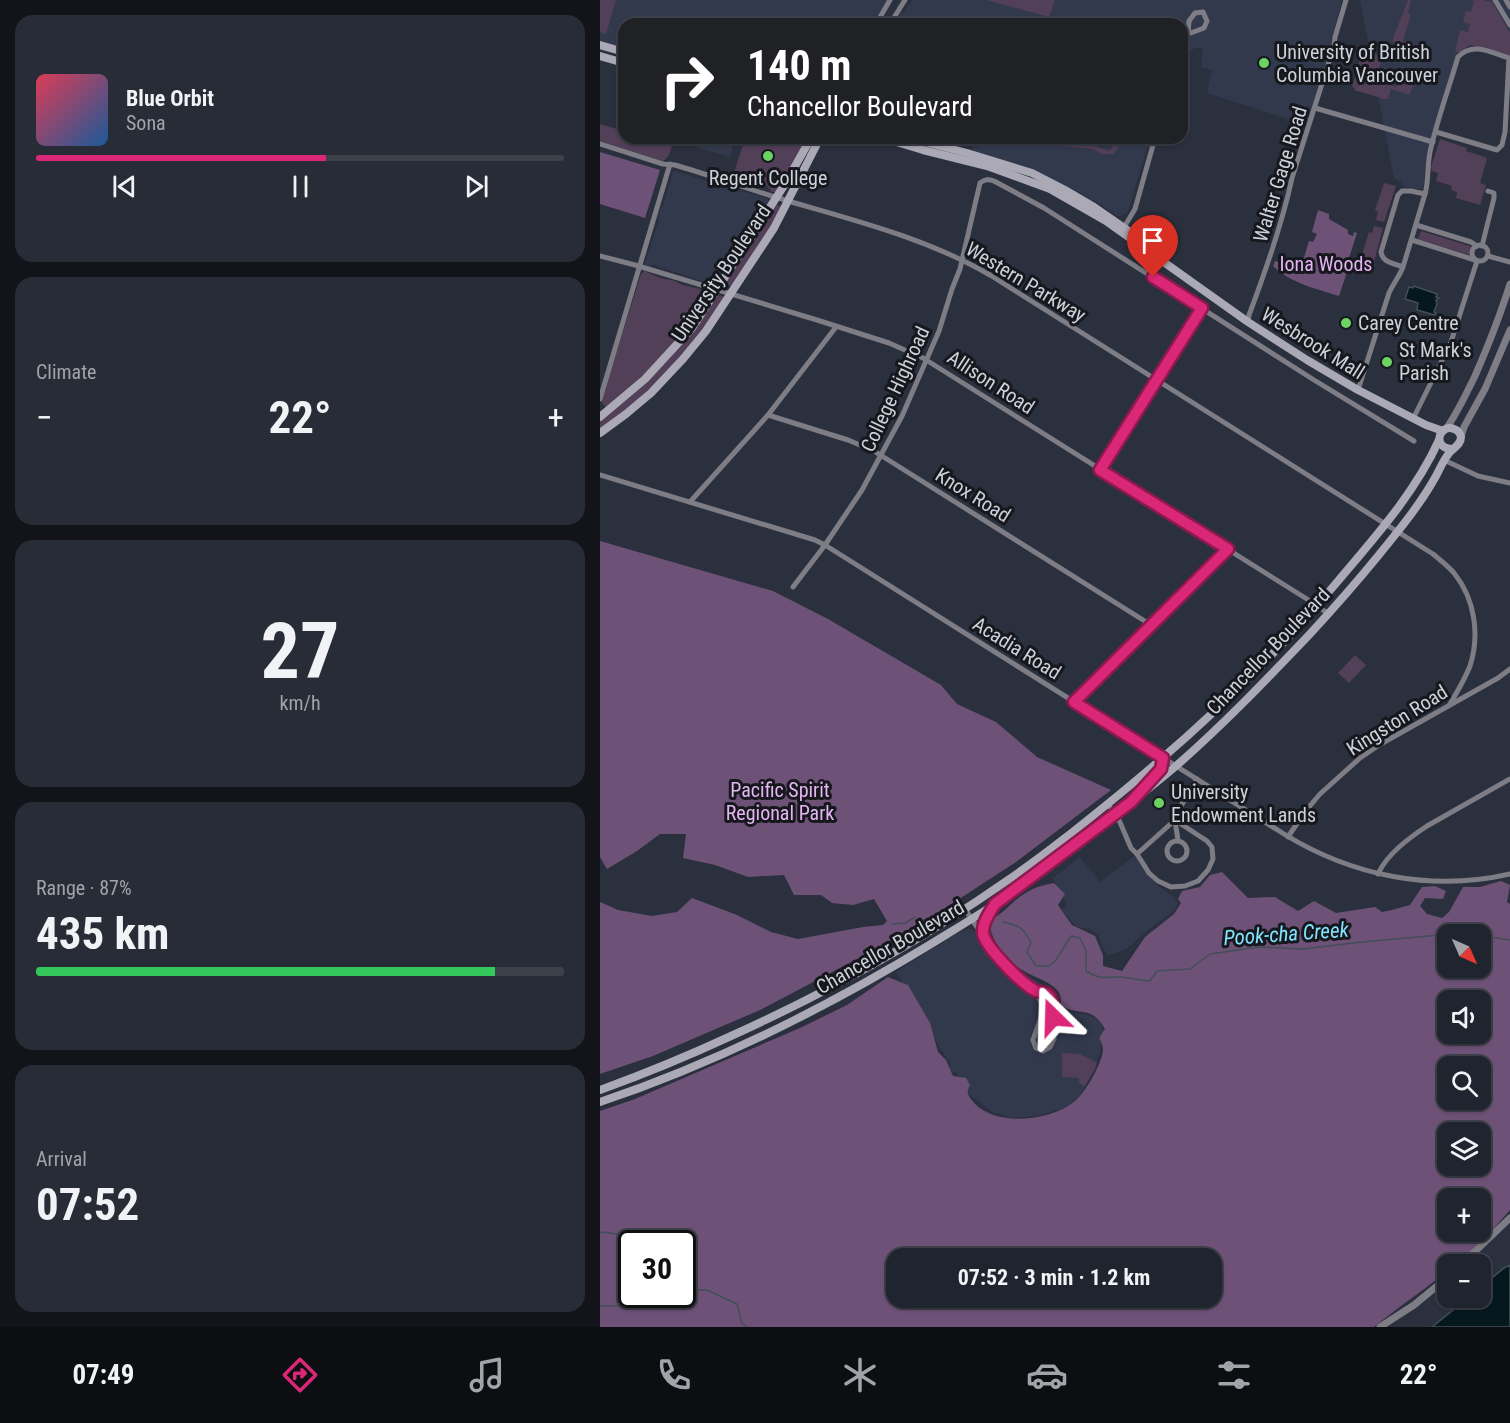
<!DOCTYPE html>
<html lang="en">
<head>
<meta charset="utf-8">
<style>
	:root { --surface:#20242e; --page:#282c36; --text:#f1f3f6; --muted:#a2a4aa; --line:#3d414a; --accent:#db2777 }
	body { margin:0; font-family:"Roboto Condensed",sans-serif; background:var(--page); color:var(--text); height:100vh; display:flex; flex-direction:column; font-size:22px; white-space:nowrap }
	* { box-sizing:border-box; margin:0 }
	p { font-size:20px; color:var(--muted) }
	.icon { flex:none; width:33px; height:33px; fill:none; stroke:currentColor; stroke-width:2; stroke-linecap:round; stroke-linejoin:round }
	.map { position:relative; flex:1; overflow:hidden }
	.panel { display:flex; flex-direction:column; gap:15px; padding:15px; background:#121419; width:600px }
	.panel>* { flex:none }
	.hud { position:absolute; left:18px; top:18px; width:570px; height:126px; border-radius:18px; box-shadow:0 2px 4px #0004,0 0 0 2px var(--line); background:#202124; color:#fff; overflow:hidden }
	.needle { width:39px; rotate:135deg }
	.tools { position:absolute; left:837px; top:924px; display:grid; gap:12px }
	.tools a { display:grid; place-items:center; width:54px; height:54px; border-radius:12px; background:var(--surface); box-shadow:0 2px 4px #0004,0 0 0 2px var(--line); font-size:30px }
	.speed { position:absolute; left:18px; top:1230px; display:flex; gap:12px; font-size:30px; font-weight:700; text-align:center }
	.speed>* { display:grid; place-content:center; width:78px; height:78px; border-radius:50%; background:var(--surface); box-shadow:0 2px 4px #0004,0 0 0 2px var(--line); line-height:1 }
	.speed .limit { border:3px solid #111; border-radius:9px; background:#fff; color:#111 }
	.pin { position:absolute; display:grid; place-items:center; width:51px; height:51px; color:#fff; margin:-62px -26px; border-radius:50% 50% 50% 0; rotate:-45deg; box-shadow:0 0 6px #0007 }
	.pin .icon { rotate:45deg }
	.me { position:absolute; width:66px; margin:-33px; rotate:338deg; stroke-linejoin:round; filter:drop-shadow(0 0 4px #0008) }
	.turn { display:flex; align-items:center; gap:21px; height:126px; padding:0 30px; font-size:27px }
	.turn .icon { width:78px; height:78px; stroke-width:2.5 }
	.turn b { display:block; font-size:42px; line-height:51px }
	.big { font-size:45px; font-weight:700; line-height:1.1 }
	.panel .card { flex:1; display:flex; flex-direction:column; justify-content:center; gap:9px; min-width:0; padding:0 21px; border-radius:18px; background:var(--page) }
	.panel .dial { align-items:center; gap:0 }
	.dial b { font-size:78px; line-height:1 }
	.song { display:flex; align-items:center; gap:18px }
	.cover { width:72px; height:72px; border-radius:9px; background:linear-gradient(135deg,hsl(350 70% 55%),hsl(210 70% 35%)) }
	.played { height:6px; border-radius:3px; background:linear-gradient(90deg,var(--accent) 55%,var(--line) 55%) }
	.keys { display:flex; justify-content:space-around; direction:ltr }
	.heat { display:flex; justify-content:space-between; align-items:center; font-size:33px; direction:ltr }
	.charge { height:9px; border-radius:4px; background:linear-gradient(90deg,#34c759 87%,var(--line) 0) }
	.trip { position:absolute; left:286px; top:1248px; width:336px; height:60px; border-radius:18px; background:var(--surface); box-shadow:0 2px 4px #0004,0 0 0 2px var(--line); font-weight:700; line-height:60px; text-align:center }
	.tabs { display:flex; height:96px; justify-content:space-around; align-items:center; background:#0d0e12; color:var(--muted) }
	.tabs .icon { width:42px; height:42px }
	.tabs .current { color:var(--accent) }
	.tabs b { font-size:27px; color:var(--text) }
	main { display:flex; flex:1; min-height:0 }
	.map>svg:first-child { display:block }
</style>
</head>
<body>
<main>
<section class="panel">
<div class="card">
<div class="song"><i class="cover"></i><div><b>Blue Orbit</b><p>Sona</p></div></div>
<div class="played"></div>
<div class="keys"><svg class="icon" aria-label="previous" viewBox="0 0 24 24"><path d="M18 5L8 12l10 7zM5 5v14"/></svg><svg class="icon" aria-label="pause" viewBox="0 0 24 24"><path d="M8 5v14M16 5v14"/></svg><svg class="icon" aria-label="next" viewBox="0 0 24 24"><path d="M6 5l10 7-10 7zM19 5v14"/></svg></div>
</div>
<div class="card"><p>Climate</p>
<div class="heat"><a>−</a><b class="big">22°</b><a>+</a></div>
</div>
<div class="card dial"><b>27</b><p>km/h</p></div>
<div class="card"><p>Range · 87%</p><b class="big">435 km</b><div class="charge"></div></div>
<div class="card"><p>Arrival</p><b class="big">07:52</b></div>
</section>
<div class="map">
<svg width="910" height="1327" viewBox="0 0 910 1327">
	<rect width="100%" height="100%" fill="#2b303e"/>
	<!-- built -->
	<g fill="#32394d">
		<polygon points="0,0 287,0 272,24 24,24 24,49 0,42"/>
		<polygon points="312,0 742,0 732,36 731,48 715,99 706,125 607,93 612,70 601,67 603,48 596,48 588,51 582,56 582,24 294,24 301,13 303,13"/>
		<polygon points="760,0 910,0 910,54 873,45 868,46 860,54 829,147 826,161 824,184 823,188 820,189 805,187 800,181 794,178"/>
		<polygon points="96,138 137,138 136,143 134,142 130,157 96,147 98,139"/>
		<polygon points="323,138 550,138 551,141 549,147 547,148 528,211 525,214 521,216 517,216 494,200 492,200 475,190 435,171 374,152 373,148 374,144 364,141 358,144 334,138"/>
		<polygon points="74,171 166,198 169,200 169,203 118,284 114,285 54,265 51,266 46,265 45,262 59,221 58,219 61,208 63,206 71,180 72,173"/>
		<polygon points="537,854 557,885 575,898 577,903 576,909 547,931 529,947 520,952 508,955 502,947 499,936 490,929 477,927 462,910 467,904 453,878 480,857 500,882"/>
		<polygon points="370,929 386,937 397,952 412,966 455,992 459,1009 492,1016 499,1021 505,1032 500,1053 495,1069 480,1095 471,1104 461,1109 436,1116 412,1118 392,1112 369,1094 355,1071 352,1073 349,1067 351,1066 296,972 362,930"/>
	</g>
	<!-- green -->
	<g fill="#523f58">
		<polygon points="0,0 16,0 7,31 4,34 0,32"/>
		<polygon points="386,0 455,0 449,17"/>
		<polygon points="808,0 811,0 808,13 811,14 803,41 819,46 818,49 792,41"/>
		<polygon points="870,0 883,0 892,2 910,33 910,56 870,45 859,53 855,52 860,30 868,32 870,24 863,22 866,11 871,12 874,1"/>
		<polygon points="764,45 782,59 775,81 796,87 798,84 799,69 810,72 809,76 815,78 810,95 791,89 788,99 784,99 754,90 755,88 752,87"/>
		<path d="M0 124 24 131V138H47L72 145C70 151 69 158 63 161L0 141Z"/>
		<polygon points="145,138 207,138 192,166 176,192 172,192 164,182 134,173"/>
		<polygon points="432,138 469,138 510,151 516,141 521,142 514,154 502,154 493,149 461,146 450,138 439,141"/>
		<polygon points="840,139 867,148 866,151 885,157 887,159 880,183 886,185 880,205 856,198 857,192 851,190 852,186 836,181 838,173 832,171 831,167"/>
		<polygon points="784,183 796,186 784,222 776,220 778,212 775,210"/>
		<polygon points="175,204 183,207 132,287 125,283"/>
		<polygon points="774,226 783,228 774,262 775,263 773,272 758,268 769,232 772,233"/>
		<polygon points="821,231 873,247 870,255 818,239"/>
		<path d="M45 271C52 274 58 278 65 279 72 280 75 280 80 284L104 290 109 297C84 341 45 375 6 407L2 403V398L41 274Z"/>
		<path d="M119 295 125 297C102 334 74 369 41 398 28 410 13 420 0 431V420L25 400Z"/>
		<polygon points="755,655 766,665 749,683 738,673"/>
		<polygon points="462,1053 480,1054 497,1063 495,1069 485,1086 483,1086 479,1082 479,1078 462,1077"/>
	</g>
	<!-- forest -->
	<g fill="#6e5177" fill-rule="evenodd">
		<polygon points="0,152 60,170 45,218 0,204"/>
		<path d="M718 210 729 214V219L748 230V234L753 236 754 232 757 233 749 258 761 261 758 268 749 266 739 296C717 289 690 283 673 266L675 261 701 268 709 241 713 242 717 234 712 232Z"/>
		<polygon points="0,541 173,591 228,619 341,685 357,704 396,722 437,757 511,790 416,862 310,931 160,1010 53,1056 0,1074 0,902 18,910 52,916 77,912 92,898 137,915 171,932 198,939 263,927 283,925 287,921 274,899 253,905 232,903 221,895 194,895 184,875 148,877 115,865 83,858 86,834 60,834 37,851 7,869 0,857"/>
		<path d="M622 872 648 898 675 897 698 911 714 901 736 913 775 907 782 912 792 910 810 905 822 887 835 886 846 891 843 899 825 898 820 906 827 914 842 918 849 912 863 887H880L901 881 910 885 907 902 910 904V1210L874 1251 856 1264H848L847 1271C823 1291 798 1307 774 1327H0V1111L35 1099 200 1028 247 1005 288 977 308 985 330 1023 338 1052 346 1060 353 1076 366 1078 370 1085C365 1093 369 1097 375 1104 398 1127 451 1121 475 1101 485 1093 503 1062 503 1049 502 1036 495 1043 505 1029 490 1003 479 1018 461 1005 461 998 461 993 455 988 445 979 430 976 419 968 409 961 385 935 392 922 394 917 402 913 406 909 422 894 431 887 454 883L465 894 458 905 472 925 495 936 503 955V966L522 971 545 937 574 914 581 903 578 899 582 891 600 887 610 875ZM848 934H880V968H848ZM848 1000H880V1034H848ZM848 1066H880V1100H848ZM848 1132H880V1166H848ZM848 1198H880V1232H848ZM32 1244H82V1294H32ZM297 1258H612V1298H297Z"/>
	</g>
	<!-- water -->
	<g fill="#05181d" stroke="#415056" stroke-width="1.5">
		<polygon points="814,286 837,294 836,297 839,298 836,300 837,304 834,312 836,313 835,315 817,310 818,303 805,299 809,287 813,288"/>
		<polygon points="910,1265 910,1327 832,1327 868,1298 880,1298 881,1287 904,1268"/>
	</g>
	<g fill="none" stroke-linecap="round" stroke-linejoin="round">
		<!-- stream -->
		<g stroke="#415056" stroke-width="1.5">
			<path d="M403 922C419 925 423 928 431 942L427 952 436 966H449L456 960 471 936 480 938 486 951V971C501 980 504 977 520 977 530 978 540 980 550 981L557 971 590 969 610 954 659 947 703 949 762 942 873 932 891 937 910 940"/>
			<polyline points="292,924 305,923 315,917"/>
			<polyline points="0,1233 5,1232 26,1236 49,1238 55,1244"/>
			<polyline points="82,1285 90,1290 107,1290 137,1304 142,1323 147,1327"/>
			<polyline points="82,1294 90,1290"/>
			<polyline points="0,1306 55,1306 81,1294"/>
		</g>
		<!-- minor -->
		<g stroke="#7e7d85" stroke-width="5">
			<polyline points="895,0 910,25"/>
			<polyline points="906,0 910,7"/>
			<polyline points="276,24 290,0"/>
			<polyline points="290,24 305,0"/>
			<polyline points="582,51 588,34 589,21 595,13 603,12 607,21 604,28 588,34"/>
			<polyline points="715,108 833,142"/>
			<path d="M0 144 63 164 75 165C113 176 150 190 188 201 257 221 328 239 390 275L833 554C840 560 848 566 854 573 875 599 880 635 870 666 865 679 857 692 850 704"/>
			<path d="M825 194C829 180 827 166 830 152 837 120 849 88 858 57 873 41 892 53 909 58L905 132 902 145 897 150 836 132"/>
			<polyline points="816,225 871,242 877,246"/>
			<polyline points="523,229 535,209 555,138"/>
			<polyline points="812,240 875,260"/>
			<circle cx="880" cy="253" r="8"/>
			<polyline points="882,246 894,198 894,193 888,191"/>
			<polyline points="0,256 35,265 217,320 289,343 323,358 718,606 728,614"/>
			<polyline points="888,256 910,262"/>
			<path d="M648 322 649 315C666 270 682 225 692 178L734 46 735 37 746 0"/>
			<path d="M758 390 789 293C793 284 799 277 803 267L825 194 811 191H802L798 195 781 252C783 263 793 263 803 267"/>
			<polyline points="0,399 70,164"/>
			<polyline points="168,415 248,440 274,451 551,625"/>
			<polyline points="813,419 851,342 877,261"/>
			<polyline points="844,460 878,476 910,483"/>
			<polyline points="500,470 602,308"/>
			<path d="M0 475 215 540 225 545 684 834C752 876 832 892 910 874"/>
			<polyline points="90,502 168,415 236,327"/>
			<path d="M193 587 225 545 262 490 302 416 339 331 352 289 360 269 380 183C385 179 388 179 394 181L444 208 714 380 814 441"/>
			<polyline points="474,702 628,549"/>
			<polyline points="508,804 519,820 531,848 537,854 549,873 558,881 571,887 585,886 598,881 608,870 613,859 612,847 607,841 575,820"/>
			<polyline points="575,821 578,840"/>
			<polyline points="688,837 704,813 720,794 760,758 779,745 898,678 910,669"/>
			<circle cx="577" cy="851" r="10"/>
			<polyline points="537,854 575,820 575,816 597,779"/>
			<path d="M778 874C787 854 809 838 827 826L910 779"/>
			<polyline points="365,909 397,957 436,991 444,1009 433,1040 436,1048 443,1051 450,1047 454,1039 453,1009 451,998 446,992 436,991"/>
		</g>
		<!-- tertiary -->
		<g stroke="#7e7d85" stroke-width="7">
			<path d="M846 429C858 412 866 394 875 376 888 346 900 316 910 284"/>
			<polyline points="861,437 864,427 885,389 910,330"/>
			<polyline points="862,1264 910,1218"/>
			<polyline points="780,1327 814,1305 848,1277"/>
		</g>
		<!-- secondary -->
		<g stroke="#aaa9b5" stroke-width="8">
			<polyline points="0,45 24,52"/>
			<polyline points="0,56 24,63"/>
			<polyline points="283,138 323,150 387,166 450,189 506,221 648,322 707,360 758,390 826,425 843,431"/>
			<polyline points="310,138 367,153 432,173 465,190 494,207 559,252"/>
			<polyline points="0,417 45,379 92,328 185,184 211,138"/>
			<polyline points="0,433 26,414 51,393 83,359 106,331 174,228 220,138"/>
			<polyline points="543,788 562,769 563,758"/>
			<path d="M384 937C382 925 388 916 394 905"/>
			<path d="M0 1090C44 1074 88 1056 131 1036 226 993 319 942 405 882 445 855 483 824 521 793 599 729 673 659 738 581 775 537 815 493 839 440"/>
			<path d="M0 1102C116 1063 226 1008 331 944 352 931 374 918 395 904 421 886 445 867 470 849 506 822 542 795 576 766 623 725 666 680 709 635 733 609 756 583 778 556 799 530 820 505 836 476 841 467 844 458 851 451 855 447 861 444 861 437 860 433 857 430 854 429 839 423 831 449 853 449"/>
		</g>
	</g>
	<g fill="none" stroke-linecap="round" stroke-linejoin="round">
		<defs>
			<path id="route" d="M453 1017C453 1011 454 1004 451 999 448 991 442 993 436 991 423 985 385 947 383 933 382 923 390 912 395 904L531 802 561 769 563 758 474 702 628 549 500 470 602 308 553 277"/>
		</defs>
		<!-- route casing -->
		<use href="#route" stroke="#8e194d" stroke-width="15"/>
		<!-- route -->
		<use href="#route" stroke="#db2777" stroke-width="10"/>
	</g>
	<!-- markers -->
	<g fill="#6cd362" stroke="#16181e" stroke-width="2">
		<circle cx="664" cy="63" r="6"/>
		<circle cx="168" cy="156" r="6"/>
		<circle cx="746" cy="323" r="6"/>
		<circle cx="787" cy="362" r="6"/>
		<circle cx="559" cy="803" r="6"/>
	</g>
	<g text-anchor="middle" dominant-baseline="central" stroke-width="6" stroke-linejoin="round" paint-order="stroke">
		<!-- poi labels -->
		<g font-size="20" fill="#cdd1da" stroke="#16181e" text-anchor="start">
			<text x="676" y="52">University of British<tspan x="676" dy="23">Columbia Vancouver</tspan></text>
			<text x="168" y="178" text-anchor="middle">Regent College</text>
			<text x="758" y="323">Carey Centre</text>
			<text x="799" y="350">St Mark's<tspan x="799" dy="23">Parish</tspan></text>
			<text x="571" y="792">University<tspan x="571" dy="23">Endowment Lands</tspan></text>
		</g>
		<!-- street labels -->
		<g font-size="20" fill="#cdd1da" stroke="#16181e">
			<text transform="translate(680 174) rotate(-73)">Walter Gage Road</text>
			<text transform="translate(121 273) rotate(-56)">University Boulevard</text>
			<text transform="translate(426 282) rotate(31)">Western Parkway</text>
			<text transform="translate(713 343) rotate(32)">Wesbrook Mall</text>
			<text transform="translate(391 382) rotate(33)">Allison Road</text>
			<text transform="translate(295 389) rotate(-65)">College Highroad</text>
			<text transform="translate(373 495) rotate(32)">Knox Road</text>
			<text transform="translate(417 648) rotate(32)">Acadia Road</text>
			<text transform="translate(668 651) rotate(-46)">Chancellor Boulevard</text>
			<text transform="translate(797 720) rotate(-32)">Kingston Road</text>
			<text transform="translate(290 947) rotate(-30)">Chancellor Boulevard</text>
		</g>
		<!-- park labels -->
		<g font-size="20" fill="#e4b5f3" stroke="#16181e">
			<text x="726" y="264">Iona Woods</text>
			<text x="180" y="790">Pacific Spirit<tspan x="180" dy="23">Regional Park</tspan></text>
		</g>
		<!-- water labels -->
		<g font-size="21" font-style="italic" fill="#82e4fe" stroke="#16181e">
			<text transform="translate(686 934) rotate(-4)">Pook-cha Creek</text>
		</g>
	</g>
</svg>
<div class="tools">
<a><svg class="needle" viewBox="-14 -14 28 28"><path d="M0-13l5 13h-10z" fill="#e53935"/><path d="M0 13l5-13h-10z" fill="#a2a4aa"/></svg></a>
<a><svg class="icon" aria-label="sound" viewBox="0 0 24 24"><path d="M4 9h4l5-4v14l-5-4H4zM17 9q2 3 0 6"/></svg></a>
<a><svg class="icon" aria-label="search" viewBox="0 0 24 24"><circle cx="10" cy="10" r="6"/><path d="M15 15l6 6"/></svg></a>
<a><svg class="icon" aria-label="layers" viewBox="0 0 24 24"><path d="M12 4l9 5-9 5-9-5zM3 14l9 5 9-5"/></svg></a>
<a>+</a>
<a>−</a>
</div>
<div class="speed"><div class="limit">30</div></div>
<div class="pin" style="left:553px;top:277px;background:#d93025"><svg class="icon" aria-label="arrive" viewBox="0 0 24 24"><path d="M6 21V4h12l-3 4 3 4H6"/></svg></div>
<svg class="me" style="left:453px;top:1017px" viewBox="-20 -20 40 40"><path d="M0-17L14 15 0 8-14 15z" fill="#db2777" stroke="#fff" stroke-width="4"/></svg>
<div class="trip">07:52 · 3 min · 1.2 km</div>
<div class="hud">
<div class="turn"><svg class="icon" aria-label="right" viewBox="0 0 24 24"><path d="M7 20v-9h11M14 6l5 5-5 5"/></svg><div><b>140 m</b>Chancellor Boulevard</div></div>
</div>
</div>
</main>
<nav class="tabs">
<b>07:49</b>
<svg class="icon current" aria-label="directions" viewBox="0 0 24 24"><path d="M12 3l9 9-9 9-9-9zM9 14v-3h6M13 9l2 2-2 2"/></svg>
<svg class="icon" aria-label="music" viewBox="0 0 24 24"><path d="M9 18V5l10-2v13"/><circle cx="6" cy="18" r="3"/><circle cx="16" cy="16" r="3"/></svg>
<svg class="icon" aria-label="phone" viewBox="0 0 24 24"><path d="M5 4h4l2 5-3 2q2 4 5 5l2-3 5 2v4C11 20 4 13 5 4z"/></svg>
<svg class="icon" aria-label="climate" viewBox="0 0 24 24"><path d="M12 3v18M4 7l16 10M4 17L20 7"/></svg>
<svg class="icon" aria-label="car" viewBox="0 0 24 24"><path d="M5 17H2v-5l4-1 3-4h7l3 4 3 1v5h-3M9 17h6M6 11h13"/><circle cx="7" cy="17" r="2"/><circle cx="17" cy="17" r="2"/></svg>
<svg class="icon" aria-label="filters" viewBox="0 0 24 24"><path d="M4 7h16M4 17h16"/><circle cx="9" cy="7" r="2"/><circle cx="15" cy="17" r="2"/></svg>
<b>22°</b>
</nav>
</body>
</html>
